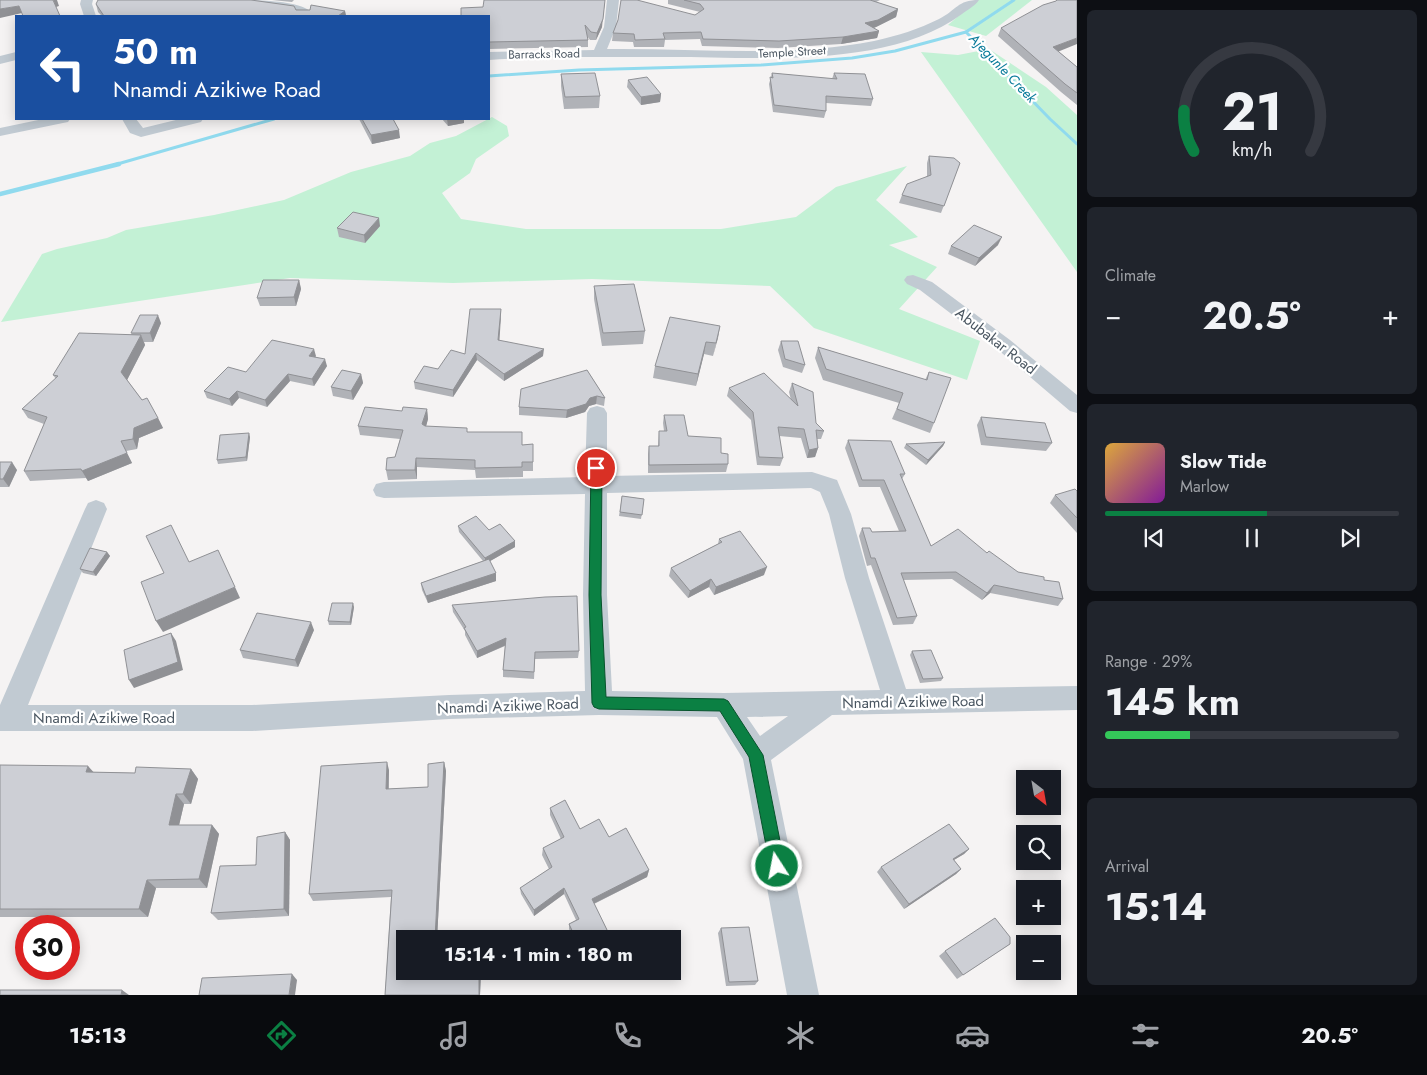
<!DOCTYPE html>
<html lang="en">
<head>
<meta charset="utf-8">
<style>
	:root { --surface:#171b24; --page:#20242c; --text:#f1f3f6; --muted:#9ea1a6; --line:#363941; --accent:#0b8043 }
	body { margin:0; font-family:Jost,sans-serif; background:var(--page); color:var(--text); height:100vh; display:flex; flex-direction:column; font-size:19px; white-space:nowrap }
	* { box-sizing:border-box; margin:0 }
	p { font-size:16px; color:var(--muted) }
	.icon { flex:none; width:28px; height:28px; fill:none; stroke:currentColor; stroke-width:2; stroke-linecap:round; stroke-linejoin:round }
	.map { position:relative; flex:1; overflow:hidden }
	.drawer { display:flex; flex-direction:column; gap:10px; padding:10px; background:#0d0f14; width:350px }
	.drawer>* { flex:none }
	.guide { position:absolute; left:15px; top:15px; width:475px; height:105px; border-radius:0px; box-shadow:0 2px 12px #0003; background:#1a4fa0; color:#fff; overflow:hidden }
	.needle { width:32px; rotate:149deg }
	.buttons { position:absolute; left:1016px; top:770px; display:grid; gap:10px }
	.buttons a { display:grid; place-items:center; width:45px; height:45px; border-radius:0px; background:var(--surface); box-shadow:0 2px 12px #0003; font-size:25px }
	.speed { position:absolute; left:15px; top:915px; display:flex; gap:10px; font-size:25px; font-weight:700; text-align:center }
	.speed>* { display:grid; place-content:center; width:65px; height:65px; border-radius:50%; background:var(--surface); box-shadow:0 2px 12px #0003; line-height:1 }
	.speed .limit { border:8px solid #d22; background:#fff; color:#111 }
	.pin { position:absolute; display:grid; place-items:center; width:42px; height:42px; color:#fff; margin:-21px; border:2px solid #fff; border-radius:50%; box-shadow:0 1px 5px #0007 }
	.me { position:absolute; width:55px; margin:-28px; rotate:349deg; stroke-linejoin:round; filter:drop-shadow(0 0 4px #0008) }
	.turn { display:flex; align-items:center; gap:18px; height:105px; padding:0 15px; font-size:22px }
	.turn .icon { width:65px; height:65px; stroke-width:2.5 }
	.turn b { display:block; font-size:35px; line-height:42px }
	.big { font-size:38px; font-weight:700; line-height:1.1 }
	.drawer .tile { flex:1; display:flex; flex-direction:column; justify-content:center; gap:8px; min-width:0; padding:0 18px; border-radius:8px; background:var(--page) }
	.drawer .dial { align-items:center; gap:0 }
	.dial svg { height:130px; overflow:visible; fill:none; stroke:var(--line); stroke-width:7; stroke-linecap:round; text-anchor:middle }
	.dial text { fill:var(--text); stroke:none }
	.song { display:flex; align-items:center; gap:15px }
	.cover { width:60px; height:60px; border-radius:8px; background:linear-gradient(135deg,hsl(40 70% 55%),hsl(290 70% 35%)) }
	.played { height:5px; border-radius:2px; background:linear-gradient(90deg,var(--accent) 55%,var(--line) 55%) }
	.keys { display:flex; justify-content:space-around; direction:ltr }
	.heat { display:flex; justify-content:space-between; align-items:center; font-size:28px; direction:ltr }
	.charge { height:8px; border-radius:4px; background:linear-gradient(90deg,#34c759 29%,var(--line) 0) }
	.trip { position:absolute; left:396px; top:930px; width:285px; height:50px; border-radius:0px; background:var(--surface); box-shadow:0 2px 12px #0003; font-weight:700; line-height:50px; text-align:center }
	.menu { display:flex; height:80px; justify-content:space-around; align-items:center; background:#090b0e; color:var(--muted) }
	.menu .icon { width:35px; height:35px }
	.menu .selected { color:var(--accent) }
	.menu b { font-size:22px; color:var(--text) }
	main { display:flex; flex:1; min-height:0 }
	.map>svg:first-child { display:block }
</style>
</head>
<body>
<main>
<div class="map">
<svg width="1077" height="995" viewBox="0 0 1077 995">
	<rect width="100%" height="100%" fill="#f5f3f3"/>
	<!-- green -->
	<g fill="#c3f1d5">
		<polygon points="977,0 1032,0 986,36 948,25"/>
		<polygon points="989,49 1046,87 1077,115 1077,272 921,52 958,55"/>
		<polygon points="492,117 507,126 509,136 476,159 470,173 442,193 461,219 526,229 721,229 796,217 836,187 907,166 876,200 918,237 889,245 937,267 899,309 980,341 967,380 814,328 770,286 592,279 453,283 290,278 1,322 42,254 57,249 107,238 126,230 214,215 284,200 351,172 410,156 430,143 456,136"/>
	</g>
	<g fill="none" stroke-linecap="round" stroke-linejoin="round">
		<!-- stream-far1 -->
		<g stroke="#90daee" stroke-width="3">
			<polyline points="1014,0 966,32 1050,119 1077,144"/>
			<polyline points="489,76 579,70 761,65 852,58 895,51 966,32"/>
			<polyline points="114,165 274,119"/>
		</g>
		<!-- stream -->
		<polyline stroke="#90daee" stroke-width="4.5" points="0,194 119,164"/>
		<!-- street -->
		<g fill="#c1cad2" fill-rule="evenodd">
			<polygon points="81,0 93,0 92,4 96,16 84,16 80,4"/>
			<path d="M237 0C254 0 300 0 311 12L310 16H298L297 12 243 4Z"/>
			<path d="M607 0H619L616 27 607 49C695 48 787 58 874 41 897 36 919 29 939 19 957 10 957 0 979 0 975 6 967 10 962 14 888 69 758 57 670 57 610 57 549 56 489 60V52L594 50 604 27Z"/>
			<polygon points="16,52 16,60 0,64 0,56"/>
			<polygon points="43,119 70,119 68,122 63,123 0,136 0,128"/>
			<polygon points="122,119 136,119 143,128 180,119 203,119 201,122 141,137 130,133"/>
			<polygon points="913,275 932,282 1010,340 1077,395 1077,413 1070,411 996,348 920,290 907,284 904,280 907,276"/>
			<path d="M597 406 604 408 607 413V476L812 472 837 480 851 514 869 578 906 689 1077 686V710L832 715 771 760 819 995H787L743 759 717 717 599 715 449 719 252 731H0V705L85 509 88 503 96 500 104 503 107 509 28 705H252L449 695 585 691 583 595 585 494 384 498 376 496 373 490 376 484 384 482 585 477 587 413 590 408ZM811 488 820 492 829 514 845 578 880 690 724 693 612 691 607 595V493ZM788 716 760 736 747 717Z"/>
		</g>
	</g>
	<!-- wall -->
	<g fill="#b0b2b7">
		<polygon points="272,0 294,0 292,2"/>
		<polygon points="668,0 880,0 876,2 898,9 896,17 874,28 879,31 877,38 841,44 778,48 702,46 700,39 665,40 664,47 634,47 633,42 612,41 613,33 618,20 695,15 700,12 668,4"/>
		<polygon points="1056,1 1059,52 1077,67 1077,105 1061,92 998,36 1001,28"/>
		<polygon points="96,4 345,11 346,16 102,16 98,12"/>
		<polygon points="489,16 602,27 596,40 590,40 587,36 588,40 588,47 489,49"/>
		<polygon points="772,73 832,79 834,73 873,99 871,106 826,103 826,111 824,118 773,112 769,84"/>
		<polygon points="561,74 600,96 599,108 564,109 561,86"/>
		<polygon points="628,80 661,94 660,102 641,105 627,87"/>
		<polygon points="359,119 393,119 400,138 372,144"/>
		<polygon points="442,119 464,119 464,123 448,126"/>
		<polygon points="929,156 960,163 941,213 899,203 902,195 927,176 927,163"/>
		<polygon points="380,226 365,243 339,237 337,228"/>
		<polygon points="998,245 975,266 948,254 951,246"/>
		<polygon points="299,280 301,289 296,306 260,306 257,298"/>
		<polygon points="594,286 645,331 643,344 602,346 594,299"/>
		<polygon points="501,309 499,340 543,356 504,381 477,360 453,397 415,389 414,382 465,354"/>
		<polygon points="161,323 153,342 144,342 145,345 127,380 142,400 158,418 163,428 139,438 137,449 126,451 132,463 88,481 86,478 30,481 24,471 44,424 28,418 22,409 56,379 53,375 132,334 131,333"/>
		<polygon points="720,326 713,356 704,354 696,386 653,378 655,366"/>
		<polygon points="781,341 805,365 802,373 783,367 778,350"/>
		<polygon points="818,347 925,380 929,372 934,423 930,433 892,419 899,403 823,380 815,358"/>
		<polygon points="316,356 315,357 327,366 314,386 290,381 267,407 239,398 232,406 207,398 204,391 246,372"/>
		<polygon points="587,370 605,398 604,406 596,404 589,406 585,412 566,418 519,415 519,407"/>
		<polygon points="361,374 363,383 353,400 333,396 331,387"/>
		<polygon points="792,383 816,423 824,431 821,439 817,439 818,448 815,457 807,458 801,438 779,436 783,458 780,466 757,465 751,420 727,396 729,388 791,400 789,392"/>
		<polygon points="427,409 428,419 426,426 468,432 523,445 533,444 533,471 523,471 523,477 476,478 475,470 417,467 417,479 388,480 386,470 395,457 400,439 360,435 358,426 402,411"/>
		<polygon points="664,415 688,436 721,453 728,464 726,472 648,473 648,454 649,446 658,446 659,431 664,431 663,423"/>
		<polygon points="981,417 1052,443 1046,451 981,445 977,425"/>
		<polygon points="250,437 247,461 218,464 217,460"/>
		<polygon points="848,440 905,474 902,479 931,546 987,553 1018,572 1044,580 1063,599 1058,606 990,593 982,600 952,579 903,580 917,616 913,624 893,625 871,565 867,566 859,536 862,528 872,532 899,531 880,487 859,487 845,448"/>
		<polygon points="945,442 943,446 926,465 904,448 906,444"/>
		<polygon points="0,462 17,470 9,487 0,487"/>
		<polygon points="1077,491 1077,533 1050,503 1055,495"/>
		<polygon points="622,496 644,499 641,519 619,516"/>
		<polygon points="458,526 489,530 515,541 515,547 490,561 496,581 428,603 422,590 421,583 483,561 459,532"/>
		<polygon points="719,539 764,575 714,595 709,587 688,598 669,576 671,568 718,544"/>
		<polygon points="107,552 110,556 96,576 83,573 80,569"/>
		<polygon points="452,605 579,651 578,658 535,659 534,679 503,677 503,670 505,646 477,658 465,635 465,631 453,612"/>
		<polygon points="354,607 351,625 329,625 328,621"/>
		<polygon points="314,630 298,667 243,658 240,650"/>
		<polygon points="912,651 943,678 941,681 920,683 910,655"/>
		<polygon points="444,762 446,771 437,939 405,939 405,971 481,971 480,995 385,995 391,897 313,901 309,894 389,770 389,789 428,787"/>
		<polygon points="0,765 94,772 135,773 191,769 198,779 191,804 184,804 179,825 212,825 219,834 207,888 156,888 148,917 0,917"/>
		<polygon points="550,808 580,829 609,837 649,870 647,877 594,904 609,934 608,939 573,939 569,929 569,924 576,920 564,894 534,916 521,894 520,888 549,869 542,855 543,848 561,839 550,815"/>
		<polygon points="285,832 290,840 289,916 218,920 211,913"/>
		<polygon points="969,849 964,854 954,860 961,869 956,874 904,909 877,872 881,867"/>
		<polygon points="1025,903 1025,916 1052,916 1054,917 1028,925 1019,906"/>
		<polygon points="721,928 758,981 755,985 726,986 718,933"/>
		<polygon points="1010,944 957,979 939,956 945,951"/>
	</g>
	<!-- shaded-wall -->
	<g fill="#909195">
		<polygon points="53,0 57,0 59,6 56,7"/>
		<polygon points="605,0 602,27 596,40 597,33"/>
		<polygon points="19,6 22,13 0,18 0,9"/>
		<polygon points="898,9 896,17 876,27 864,31 865,23"/>
		<polygon points="345,11 346,16 338,16"/>
		<polygon points="879,31 877,38 841,44 843,37"/>
		<polygon points="1077,38 1077,44 1050,55 1053,47"/>
		<polygon points="661,94 660,102 641,105 641,97"/>
		<polygon points="447,119 464,119 464,123 448,126"/>
		<polygon points="399,130 400,138 372,144 371,135"/>
		<polygon points="379,218 380,226 365,243 364,235"/>
		<polygon points="1002,237 998,245 975,266 979,258"/>
		<polygon points="299,280 301,289 296,306 294,297"/>
		<polygon points="501,309 501,316 499,347 498,340"/>
		<polygon points="158,315 161,323 153,342 150,333"/>
		<polygon points="720,326 718,338 713,356 716,343"/>
		<polygon points="141,335 145,345 126,382 121,372"/>
		<polygon points="706,342 704,354 696,386 698,374"/>
		<polygon points="314,349 316,356 311,363 309,356"/>
		<polygon points="544,349 543,356 504,381 504,374"/>
		<polygon points="476,353 477,360 453,397 453,390"/>
		<polygon points="325,359 327,366 314,386 312,379"/>
		<polygon points="288,374 290,381 267,407 265,400"/>
		<polygon points="361,374 363,383 353,400 351,391"/>
		<polygon points="237,391 239,398 232,406 229,399"/>
		<polygon points="597,396 596,404 589,406 585,412 566,418 567,410 590,398"/>
		<polygon points="427,409 428,419 424,434 422,424"/>
		<polygon points="158,418 163,428 139,438 137,449 133,439 134,428"/>
		<polygon points="249,433 250,437 247,461 246,457"/>
		<polygon points="945,442 943,446 926,465 928,460"/>
		<polygon points="818,448 815,457 807,458 809,450"/>
		<polygon points="127,453 132,463 88,481 82,471"/>
		<polygon points="416,458 417,467 417,479 415,470"/>
		<polygon points="12,462 17,470 9,487 3,479"/>
		<polygon points="515,541 515,547 485,564 485,558"/>
		<polygon points="107,552 110,556 96,576 93,572"/>
		<polygon points="767,567 764,575 714,595 716,587"/>
		<polygon points="496,573 496,581 428,603 426,596"/>
		<polygon points="711,579 709,587 688,598 690,591"/>
		<polygon points="994,585 990,593 982,600 987,593"/>
		<polygon points="235,587 240,598 163,632 156,621"/>
		<polygon points="353,603 354,607 351,625 350,622"/>
		<polygon points="311,622 314,630 298,667 295,660"/>
		<polygon points="171,633 176,641 183,670 134,688 129,680"/>
		<polygon points="506,638 506,645 477,658 477,651"/>
		<polygon points="387,762 389,770 388,797 386,789"/>
		<polygon points="444,762 446,771 437,939 435,939"/>
		<polygon points="88,766 97,776 86,772"/>
		<polygon points="191,769 198,779 191,804 183,794"/>
		<polygon points="176,794 184,804 177,834 169,825"/>
		<polygon points="212,825 219,834 207,888 199,879"/>
		<polygon points="285,832 290,840 289,916 284,909"/>
		<polygon points="969,849 964,854 947,864 953,859"/>
		<polygon points="961,869 956,874 904,909 909,904"/>
		<polygon points="649,870 647,877 591,905 592,899"/>
		<polygon points="147,880 156,888 148,917 139,909"/>
		<polygon points="564,888 564,894 534,916 534,910"/>
		<polygon points="1058,914 1054,917 1028,925 1032,922"/>
		<polygon points="609,934 608,939 599,939"/>
		<polygon points="479,971 481,971 480,995 479,995"/>
		<polygon points="292,974 297,980 295,995 289,995"/>
		<polygon points="122,990 129,995 121,995"/>
	</g>
	<!-- building -->
	<g fill="#cdcfd5" stroke="#909195">
		<polygon points="0,0 53,0 60,16 23,16 19,6 0,9"/>
		<polygon points="98,0 251,0 294,6 296,10 310,10 311,5 345,11 338,16 104,16 96,4"/>
		<polygon points="484,0 605,0 603,19 597,33 591,32 585,25 588,40 489,42 489,16 461,16 461,8 483,7"/>
		<polygon points="621,0 637,0 695,15 704,9 700,4 684,0 870,0 898,9 878,20 865,23 879,31 843,37 779,41 703,39 701,32 663,33 665,39 635,40 634,34 613,33 618,20"/>
		<polygon points="1057,0 1077,0 1077,38 1053,47 1077,67 1077,93 1065,84 1001,28 1043,5 1056,1"/>
		<polygon points="595,73 600,96 565,97 561,74"/>
		<polygon points="772,73 837,79 834,73 865,74 873,99 826,96 826,111 774,105 770,77 773,78"/>
		<polygon points="647,77 661,94 641,97 628,80"/>
		<polygon points="362,119 393,119 399,130 371,135"/>
		<polygon points="929,156 954,158 960,163 944,206 902,195 907,184 931,175"/>
		<polygon points="353,212 379,218 364,235 337,228"/>
		<polygon points="974,225 1002,237 979,258 951,246"/>
		<polygon points="263,280 299,280 294,297 257,298"/>
		<polygon points="634,284 645,331 603,333 594,286"/>
		<polygon points="470,309 501,309 498,340 544,349 504,374 476,353 453,390 414,382 424,366 438,369 451,350 465,354"/>
		<polygon points="140,315 158,315 150,333 131,333"/>
		<polygon points="670,317 720,326 716,343 706,342 698,374 655,366"/>
		<polygon points="79,333 141,335 121,372 142,400 147,398 158,418 134,428 133,439 121,441 127,453 82,471 81,469 24,471 47,417 22,409 58,376 53,375"/>
		<polygon points="272,340 314,349 309,356 325,359 312,379 288,374 265,400 237,391 229,399 204,391 228,367 246,372"/>
		<polygon points="781,341 798,341 805,365 785,359"/>
		<polygon points="818,347 927,380 929,372 951,378 934,423 897,409 903,393 826,369"/>
		<polygon points="342,370 361,374 351,391 331,387"/>
		<polygon points="587,370 605,398 597,396 590,398 586,404 567,410 519,407 521,389"/>
		<polygon points="764,373 798,406 792,383 813,392 816,423 824,431 816,430 818,448 809,450 804,429 778,427 783,458 759,457 753,412 729,388"/>
		<polygon points="365,407 402,411 403,407 427,409 422,424 425,426 467,428 467,432 522,432 522,445 533,444 533,462 522,462 522,467 475,468 475,460 416,458 415,470 386,470 387,458 395,457 403,430 358,426"/>
		<polygon points="664,415 684,415 688,436 721,438 721,453 728,454 728,464 649,465 649,446 659,446 659,431 667,431"/>
		<polygon points="981,417 1045,423 1052,443 986,437"/>
		<polygon points="249,433 246,457 217,460 220,435"/>
		<polygon points="848,440 891,441 905,474 900,474 931,546 958,529 987,553 989,551 1018,572 1044,577 1044,580 1059,582 1063,599 994,585 987,593 956,572 901,573 917,616 897,618 875,558 871,558 862,528 870,528 872,532 906,531 884,480 862,480"/>
		<polygon points="945,442 928,460 906,444"/>
		<polygon points="0,462 12,462 3,479 0,479"/>
		<polygon points="1075,489 1077,491 1077,518 1055,495"/>
		<polygon points="622,496 644,499 642,515 620,512"/>
		<polygon points="476,516 489,530 500,524 515,541 485,558 458,526"/>
		<polygon points="171,525 189,562 218,550 235,587 156,621 141,582 164,573 146,536"/>
		<polygon points="740,531 767,567 716,587 711,579 690,591 671,568 722,542 719,539"/>
		<polygon points="90,548 107,552 93,572 80,569 88,552"/>
		<polygon points="489,559 496,573 426,596 421,583"/>
		<polygon points="577,596 579,651 535,652 534,672 503,670 506,638 477,651 464,628 466,627 452,605 545,597"/>
		<polygon points="332,603 353,603 350,622 328,621"/>
		<polygon points="257,613 311,622 295,660 240,650"/>
		<polygon points="171,633 178,662 129,680 124,650"/>
		<polygon points="931,650 943,678 923,679 912,651"/>
		<polygon points="387,762 386,789 428,787 428,764 444,762 435,939 405,939 405,971 479,971 479,995 385,995 392,890 309,894 321,766"/>
		<polygon points="0,765 88,766 86,772 135,773 136,767 191,769 183,794 176,794 169,825 212,825 199,879 147,880 139,909 0,909"/>
		<polygon points="565,800 580,829 599,819 609,837 626,828 649,870 592,899 609,934 599,939 576,939 569,924 579,919 564,888 534,910 520,888 552,867 543,848 564,837 550,808"/>
		<polygon points="949,824 969,849 953,859 961,869 909,904 881,867"/>
		<polygon points="285,832 284,909 211,913 220,866 256,865 257,837"/>
		<polygon points="1052,905 1058,914 1052,916"/>
		<polygon points="1029,916 1052,916 1032,922"/>
		<polygon points="995,918 1010,937 1010,944 963,975 945,951"/>
		<polygon points="749,927 758,981 729,982 721,928"/>
		<polygon points="292,974 289,995 199,995 202,978"/>
		<polygon points="0,990 122,990 121,995 0,995"/>
	</g>
	<!-- route -->
	<polygon fill="#0b8043" stroke="#07532c" points="596,464 602,468 601,595 606,697 724,699 728,701 763,755 785,866 783,871 777,874 772,871 770,866 749,757 720,711 599,709 594,707 592,703 589,595 591,468"/>
	<g text-anchor="middle" dominant-baseline="central" stroke-width="4.5" stroke-linejoin="round" paint-order="stroke">
		<!-- far-street labels -->
		<g font-size="12" fill="#4a5661" stroke="#fff">
			<text transform="translate(792 52) rotate(-3)">Temple Street</text>
			<text transform="translate(544 54) rotate(-1)">Barracks Road</text>
		</g>
		<!-- far-water labels -->
		<g font-size="14" font-style="italic" fill="#0c7c9b" stroke="#fff">
			<text transform="translate(1003 68) rotate(46)">Ajegunle Creek</text>
		</g>
		<!-- street labels -->
		<g font-size="15" fill="#4a5661" stroke="#fff">
			<text transform="translate(996 341) rotate(38)">Abubakar Road</text>
			<text transform="translate(913 702) rotate(-1)">Nnamdi Azikiwe Road</text>
			<text transform="translate(508 706) rotate(-2)">Nnamdi Azikiwe Road</text>
			<text x="104" y="718">Nnamdi Azikiwe Road</text>
		</g>
	</g>
</svg>
<div class="buttons">
<a><svg class="needle" viewBox="-14 -14 28 28"><path d="M0-13l5 13h-10z" fill="#e53935"/><path d="M0 13l5-13h-10z" fill="#9ea1a6"/></svg></a>
<a><svg class="icon" aria-label="search" viewBox="0 0 24 24"><circle cx="10" cy="10" r="6"/><path d="M15 15l6 6"/></svg></a>
<a>+</a>
<a>−</a>
</div>
<div class="speed"><div class="limit">30</div></div>
<div class="pin" style="left:596px;top:468px;background:#d93025"><svg class="icon" aria-label="arrive" viewBox="0 0 24 24"><path d="M6 21V4h12l-3 4 3 4H6"/></svg></div>
<svg class="me" style="left:777px;top:866px" viewBox="-20 -20 40 40"><circle r="17" fill="#0b8043" stroke="#fff" stroke-width="3"/><path d="M0-11L8 9 0 5-8 9z" fill="#fff"/></svg>
<div class="trip">15:14 · 1 min · 180 m</div>
<div class="guide">
<div class="turn"><svg class="icon" aria-label="left" viewBox="0 0 24 24"><path d="M17 20v-9H6M10 6l-5 5 5 5"/></svg><div><b>50 m</b>Nnamdi Azikiwe Road</div></div>
</div>
</div>
<section class="drawer">
<div class="tile dial"><svg viewBox="0 0 100 80">
<path d="M14 69A42 42 0 1 1 86 69"/>
<path d="M14 69A42 42 0 0 1 8 44" stroke="#0b8043"/>
<text x="50" y="56" font-size="32" font-weight="700">21</text>
<text x="50" y="72" font-size="11">km/h</text>
</svg></div>
<div class="tile"><p>Climate</p>
<div class="heat"><a>−</a><b class="big">20.5°</b><a>+</a></div>
</div>
<div class="tile">
<div class="song"><i class="cover"></i><div><b>Slow Tide</b><p>Marlow</p></div></div>
<div class="played"></div>
<div class="keys"><svg class="icon" aria-label="previous" viewBox="0 0 24 24"><path d="M18 5L8 12l10 7zM5 5v14"/></svg><svg class="icon" aria-label="pause" viewBox="0 0 24 24"><path d="M8 5v14M16 5v14"/></svg><svg class="icon" aria-label="next" viewBox="0 0 24 24"><path d="M6 5l10 7-10 7zM19 5v14"/></svg></div>
</div>
<div class="tile"><p>Range · 29%</p><b class="big">145 km</b><div class="charge"></div></div>
<div class="tile"><p>Arrival</p><b class="big">15:14</b></div>
</section>
</main>
<nav class="menu">
<b>15:13</b>
<svg class="icon selected" aria-label="directions" viewBox="0 0 24 24"><path d="M12 3l9 9-9 9-9-9zM9 14v-3h6M13 9l2 2-2 2"/></svg>
<svg class="icon" aria-label="music" viewBox="0 0 24 24"><path d="M9 18V5l10-2v13"/><circle cx="6" cy="18" r="3"/><circle cx="16" cy="16" r="3"/></svg>
<svg class="icon" aria-label="phone" viewBox="0 0 24 24"><path d="M5 4h4l2 5-3 2q2 4 5 5l2-3 5 2v4C11 20 4 13 5 4z"/></svg>
<svg class="icon" aria-label="climate" viewBox="0 0 24 24"><path d="M12 3v18M4 7l16 10M4 17L20 7"/></svg>
<svg class="icon" aria-label="car" viewBox="0 0 24 24"><path d="M5 17H2v-5l4-1 3-4h7l3 4 3 1v5h-3M9 17h6M6 11h13"/><circle cx="7" cy="17" r="2"/><circle cx="17" cy="17" r="2"/></svg>
<svg class="icon" aria-label="filters" viewBox="0 0 24 24"><path d="M4 7h16M4 17h16"/><circle cx="9" cy="7" r="2"/><circle cx="15" cy="17" r="2"/></svg>
<b>20.5°</b>
</nav>
</body>
</html>
